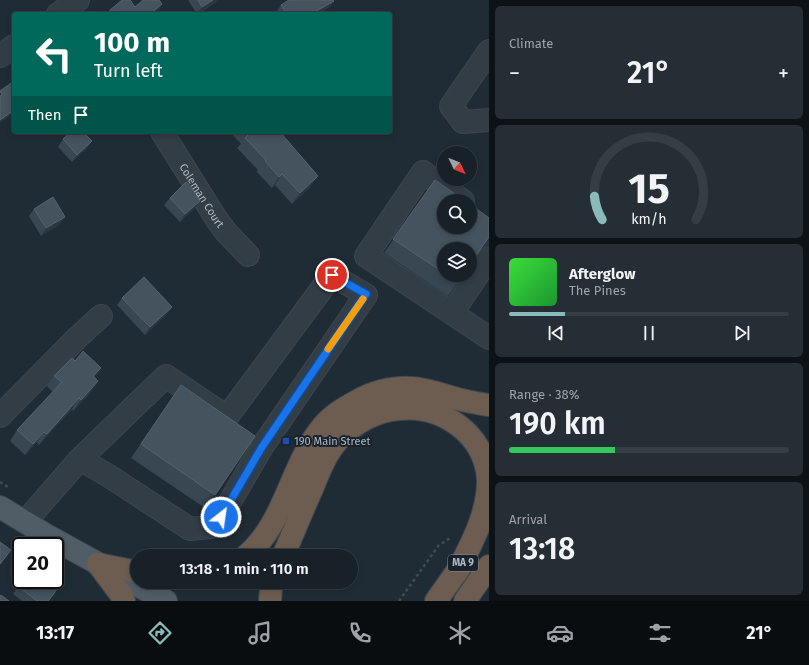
<!DOCTYPE html>
<html lang="en">
<head>
<meta charset="utf-8">
<style>
	:root { --surface:#182128; --page:#252e34; --text:#f1f3f6; --muted:#9fa3a8; --line:#363e45; --accent:#8bbbb9 }
	body { margin:0; font-family:"Fira Sans",sans-serif; background:var(--page); color:var(--text); height:100vh; display:flex; flex-direction:column; font-size:15px; white-space:nowrap }
	* { box-sizing:border-box; margin:0 }
	p { font-size:13px; color:var(--muted) }
	.icon { flex:none; width:22px; height:22px; fill:none; stroke:currentColor; stroke-width:2; stroke-linecap:round; stroke-linejoin:round }
	.map { position:relative; flex:1; overflow:hidden }
	.sheet { display:flex; flex-direction:column; gap:6px; padding:6px; background:#0d1216; width:320px }
	.sheet>* { flex:none }
	.top-card { position:absolute; left:12px; top:12px; width:380px; height:122px; border-radius:4px; box-shadow:0 2px 6px #0003,0 0 0 1px var(--line); background:#00695c; color:#fff; overflow:hidden }
	.needle { width:26px; rotate:133deg }
	.fabs { position:absolute; left:437px; top:146px; display:grid; gap:8px }
	.fabs a { display:grid; place-items:center; width:40px; height:40px; border-radius:50%; background:var(--surface); box-shadow:0 2px 6px #0003,0 0 0 1px var(--line); font-size:20px }
	.speed { position:absolute; left:12px; top:537px; display:flex; gap:8px; font-size:20px; font-weight:700; text-align:center }
	.speed>* { display:grid; place-content:center; width:52px; height:52px; border-radius:50%; background:var(--surface); box-shadow:0 2px 6px #0003,0 0 0 1px var(--line); line-height:1 }
	.speed .limit { border:2px solid #111; border-radius:6px; background:#fff; color:#111 }
	.pin { position:absolute; display:grid; place-items:center; width:34px; height:34px; color:#fff; margin:-17px; border:2px solid #fff; border-radius:50%; box-shadow:0 1px 4px #0007 }
	.me { position:absolute; width:44px; margin:-22px; rotate:30deg; stroke-linejoin:round; filter:drop-shadow(0 0 3px #0008) }
	.turn { display:flex; align-items:center; gap:14px; height:84px; padding:0 16px; font-size:18px }
	.turn .icon { width:52px; height:52px; stroke-width:2.5 }
	.turn b { display:block; font-size:28px; line-height:34px }
	.then { display:flex; align-items:center; height:38px; padding:0 16px; background:#0003; gap:8px; font-size:15px }
	.big { font-size:30px; font-weight:600; line-height:1.1 }
	.sheet .tile { flex:1; display:flex; flex-direction:column; justify-content:center; gap:6px; min-width:0; padding:0 14px; border-radius:6px; background:var(--page) }
	.sheet .dial { align-items:center; gap:0 }
	.dial svg { height:104px; overflow:visible; fill:none; stroke:var(--line); stroke-width:7; stroke-linecap:round; text-anchor:middle }
	.dial text { fill:var(--text); stroke:none }
	.song { display:flex; align-items:center; gap:12px }
	.cover { width:48px; height:48px; border-radius:6px; background:linear-gradient(135deg,hsl(120 70% 55%),hsl(130 70% 35%)) }
	.played { height:4px; border-radius:2px; background:linear-gradient(90deg,var(--accent) 20%,var(--line) 20%) }
	.keys { display:flex; justify-content:space-around; direction:ltr }
	.heat { display:flex; justify-content:space-between; align-items:center; font-size:22px; direction:ltr }
	.charge { height:6px; border-radius:3px; background:linear-gradient(90deg,#34c759 38%,var(--line) 0) }
	.trip { position:absolute; left:130px; top:549px; width:228px; height:40px; border-radius:20px; background:var(--surface); box-shadow:0 2px 6px #0003,0 0 0 1px var(--line); font-weight:600; line-height:40px; text-align:center }
	.dock { display:flex; height:64px; justify-content:space-around; align-items:center; background:#0a0d10; color:var(--muted) }
	.dock .icon { width:28px; height:28px }
	.dock .on { color:var(--accent) }
	.dock b { font-size:18px; color:var(--text) }
	main { display:flex; flex:1; min-height:0 }
	.map>svg:first-child { display:block }
</style>
</head>
<body>
<main>
<div class="map">
<svg width="489" height="601" viewBox="0 0 489 601">
	<rect width="100%" height="100%" fill="#202c35"/>
	<g fill="none" stroke-linecap="round" stroke-linejoin="round">
		<defs>
			<g id="minor">
				<polyline points="58,14 78,0"/>
				<polyline points="489,51 451,106 463,122 489,120"/>
				<polyline points="0,56 14,46"/>
				<path id="s1" d="M162 132 217 220 226 232 248 255"/>
				<polyline points="463,201 423,172 366,256 489,338"/>
				<polyline points="452,313 489,258"/>
				<polyline points="0,416 77,338 101,316"/>
				<polyline points="25,522 80,459 166,376 227,417 332,275 366,295 262,447 221,517 210,527 190,529 109,476 80,459"/>
			</g>
			<polyline id="major" points="0,507 48,536 166,601"/>
			<g id="highway">
				<path d="M246 556C286 522 290 465 323 426 332 415 344 408 357 401 373 392 393 387 412 388 429 389 446 396 462 400 471 402 480 404 489 405"/>
				<path d="M283 556C293 534 302 511 312 489 319 472 326 453 339 439 354 423 376 411 398 409 441 404 484 433 488 478 489 512 472 543 457 572"/>
				<polyline points="98,564 122,596 124,601"/>
				<polyline points="98,564 137,572"/>
				<polyline points="270,601 271,588 272,582"/>
				<polyline points="436,601 465,560"/>
				<polyline points="465,601 489,566"/>
			</g>
		</defs>
		<!-- minor casing -->
		<use href="#minor" stroke="#3d464f" stroke-width="24"/>
		<!-- major casing -->
		<use href="#major" stroke="#3d464f" stroke-width="24"/>
		<!-- highway casing -->
		<use href="#highway" stroke="#3e4850" stroke-width="24"/>
		<!-- path -->
		<g stroke="#3a4f4e" stroke-width="2.5" stroke-dasharray="3 3" stroke-linecap="butt">
			<polyline points="0,482 8,487"/>
			<polyline points="399,601 439,545 452,537"/>
		</g>
		<!-- minor -->
		<use href="#minor" stroke="#333d46" stroke-width="22"/>
		<!-- major -->
		<use href="#major" stroke="#515d66" stroke-width="22"/>
		<!-- highway -->
		<use href="#highway" stroke="#6c5d50" stroke-width="22"/>
	</g>
	<!-- wall -->
	<g fill="#384752">
		<polygon points="188,0 217,0 215,3 198,14 197,14"/>
		<polygon points="334,1 329,7 318,14 279,14 277,11 281,5"/>
		<polygon points="162,4 157,12 154,14 107,14 110,10 135,7"/>
		<polygon points="230,132 280,132 310,187 292,204 275,185 272,188 257,172 258,170 237,148 241,144"/>
		<polygon points="63,139 92,141 86,149 72,162 58,147"/>
		<polygon points="435,180 488,246 483,247 444,249 444,275 463,275 448,296 384,253"/>
		<polygon points="170,198 195,208 180,222 164,205"/>
		<polygon points="34,209 59,225 41,236 29,216"/>
		<polygon points="122,298 172,307 167,314 145,335 117,305"/>
		<polygon points="75,361 101,368 94,378 98,381 91,392 73,411 72,409 39,445 37,442 25,455 10,441 17,430 53,392 47,386 54,376"/>
		<polygon points="181,385 255,436 205,508 131,458"/>
		<polygon points="18,586 56,592 49,601 22,601 13,594"/>
	</g>
	<!-- shaded-wall -->
	<g fill="#293741">
		<polygon points="213,0 217,0 215,3 197,14 202,7"/>
		<polygon points="334,1 329,7 318,14 311,14"/>
		<polygon points="162,4 157,12 154,14 150,14"/>
		<polygon points="14,110 14,113 0,123 0,120"/>
		<polygon points="92,141 86,149 72,162 77,155"/>
		<polygon points="282,174 275,185 272,188 279,177"/>
		<polygon points="318,176 310,187 292,204 300,193"/>
		<polygon points="200,201 195,208 180,222 185,214"/>
		<polygon points="65,217 59,225 41,236 46,228"/>
		<polygon points="489,237 489,245 488,246 483,247 479,251"/>
		<polygon points="172,307 167,314 145,335 150,327"/>
		<polygon points="101,368 93,379 93,376"/>
		<polygon points="98,381 91,392 73,411 81,400"/>
		<polygon points="79,398 72,409 39,445 47,434"/>
		<polygon points="44,432 37,442 25,455 33,444"/>
	</g>
	<!-- building -->
	<g fill="#44535e" stroke="#55636e">
		<polygon points="122,0 130,0 135,7 143,0 159,0 162,4 150,14 113,14 110,10"/>
		<polygon points="198,0 213,0 202,7"/>
		<polygon points="289,0 333,0 334,1 311,14 287,14 281,5"/>
		<polygon points="14,81 14,110 0,120 0,96 2,95 0,91"/>
		<polygon points="71,132 83,132 92,141 77,155 63,139"/>
		<polygon points="247,132 280,132 318,176 300,193 282,174 279,177 265,161 266,160 245,138 249,134"/>
		<polygon points="435,180 465,201 444,201 444,227 470,227 470,204 489,218 489,237 470,264 470,249 444,249 444,273 393,239"/>
		<polygon points="186,182 194,191 200,201 185,214 170,198"/>
		<polygon points="53,197 65,217 46,228 34,209"/>
		<polygon points="447,275 463,275 458,282"/>
		<polygon points="144,277 172,307 150,327 122,298"/>
		<polygon points="83,351 101,368 93,376 98,381 81,400 79,398 47,434 44,432 33,444 17,430 62,382 54,376 72,358 75,361"/>
		<polygon points="181,385 255,436 215,495 141,444"/>
		<polygon points="0,542 11,550 0,564"/>
		<polygon points="55,579 61,584 48,601 37,601 18,586 23,580 55,580"/>
		<polygon points="1,595 9,601 0,601 0,596"/>
	</g>
	<g fill="none" stroke-linecap="round" stroke-linejoin="round">
		<defs>
			<polyline id="route" points="221,517 262,447 366,294 332,275"/>
		</defs>
		<!-- route casing -->
		<use href="#route" stroke="#114b97" stroke-width="10"/>
		<!-- route -->
		<use href="#route" stroke="#1a73e8" stroke-width="7"/>
		<!-- slow -->
		<polyline stroke="#f59e0b" stroke-width="7" points="328,349 363,299"/>
	</g>
	<!-- markers -->
	<rect fill="#1a4fb4" stroke="#19222a" stroke-width="1.5" x="282" y="437" width="8" height="8" rx="2"/>
	<g text-anchor="middle" dominant-baseline="central" stroke-width="4" stroke-linejoin="round" paint-order="stroke">
		<!-- shield labels -->
		<rect fill="#19222a" stroke="#818b95" stroke-width="1" x="448" y="555" width="30" height="16" rx="3"/>
		<g font-size="10" font-weight="bold" fill="#adb8c3">
			<text x="463" y="563">MA 9</text>
		</g>
		<!-- street labels -->
		<g font-size="11" fill="#adb8c3" stroke="#19222a">
			<text stroke="none"><textPath href="#s1" startOffset="75">Coleman Court</textPath></text>
		</g>
		<!-- poi labels -->
		<g font-size="11" fill="#adb8c3" stroke="#19222a" text-anchor="start">
			<text x="294" y="441">190 Main Street</text>
		</g>
	</g>
</svg>
<div class="fabs">
<a><svg class="needle" viewBox="-14 -14 28 28"><path d="M0-13l5 13h-10z" fill="#e53935"/><path d="M0 13l5-13h-10z" fill="#9fa3a8"/></svg></a>
<a><svg class="icon" aria-label="search" viewBox="0 0 24 24"><circle cx="10" cy="10" r="6"/><path d="M15 15l6 6"/></svg></a>
<a><svg class="icon" aria-label="layers" viewBox="0 0 24 24"><path d="M12 4l9 5-9 5-9-5zM3 14l9 5 9-5"/></svg></a>
</div>
<div class="speed"><div class="limit">20</div></div>
<div class="pin" style="left:332px;top:275px;background:#d93025"><svg class="icon" aria-label="arrive" viewBox="0 0 24 24"><path d="M6 21V4h12l-3 4 3 4H6"/></svg></div>
<svg class="me" style="left:221px;top:517px" viewBox="-20 -20 40 40"><circle r="17" fill="#1a73e8" stroke="#fff" stroke-width="3"/><path d="M0-11L8 9 0 5-8 9z" fill="#fff"/></svg>
<div class="trip">13:18 · 1 min · 110 m</div>
<div class="top-card">
<div class="turn"><svg class="icon" aria-label="left" viewBox="0 0 24 24"><path d="M17 20v-9H6M10 6l-5 5 5 5"/></svg><div><b>100 m</b>Turn left</div></div>
<div class="then">Then<svg class="icon" aria-label="arrive" viewBox="0 0 24 24"><path d="M6 21V4h12l-3 4 3 4H6"/></svg></div>
</div>
</div>
<section class="sheet">
<div class="tile"><p>Climate</p>
<div class="heat"><a>−</a><b class="big">21°</b><a>+</a></div>
</div>
<div class="tile dial"><svg viewBox="0 0 100 80">
<path d="M14 69A42 42 0 1 1 86 69"/>
<path d="M14 69A42 42 0 0 1 8 51" stroke="#8bbbb9"/>
<text x="50" y="56" font-size="32" font-weight="700">15</text>
<text x="50" y="72" font-size="11">km/h</text>
</svg></div>
<div class="tile">
<div class="song"><i class="cover"></i><div><b>Afterglow</b><p>The Pines</p></div></div>
<div class="played"></div>
<div class="keys"><svg class="icon" aria-label="previous" viewBox="0 0 24 24"><path d="M18 5L8 12l10 7zM5 5v14"/></svg><svg class="icon" aria-label="pause" viewBox="0 0 24 24"><path d="M8 5v14M16 5v14"/></svg><svg class="icon" aria-label="next" viewBox="0 0 24 24"><path d="M6 5l10 7-10 7zM19 5v14"/></svg></div>
</div>
<div class="tile"><p>Range · 38%</p><b class="big">190 km</b><div class="charge"></div></div>
<div class="tile"><p>Arrival</p><b class="big">13:18</b></div>
</section>
</main>
<nav class="dock">
<b>13:17</b>
<svg class="icon on" aria-label="directions" viewBox="0 0 24 24"><path d="M12 3l9 9-9 9-9-9zM9 14v-3h6M13 9l2 2-2 2"/></svg>
<svg class="icon" aria-label="music" viewBox="0 0 24 24"><path d="M9 18V5l10-2v13"/><circle cx="6" cy="18" r="3"/><circle cx="16" cy="16" r="3"/></svg>
<svg class="icon" aria-label="phone" viewBox="0 0 24 24"><path d="M5 4h4l2 5-3 2q2 4 5 5l2-3 5 2v4C11 20 4 13 5 4z"/></svg>
<svg class="icon" aria-label="climate" viewBox="0 0 24 24"><path d="M12 3v18M4 7l16 10M4 17L20 7"/></svg>
<svg class="icon" aria-label="car" viewBox="0 0 24 24"><path d="M5 17H2v-5l4-1 3-4h7l3 4 3 1v5h-3M9 17h6M6 11h13"/><circle cx="7" cy="17" r="2"/><circle cx="17" cy="17" r="2"/></svg>
<svg class="icon" aria-label="filters" viewBox="0 0 24 24"><path d="M4 7h16M4 17h16"/><circle cx="9" cy="7" r="2"/><circle cx="15" cy="17" r="2"/></svg>
<b>21°</b>
</nav>
</body>
</html>
